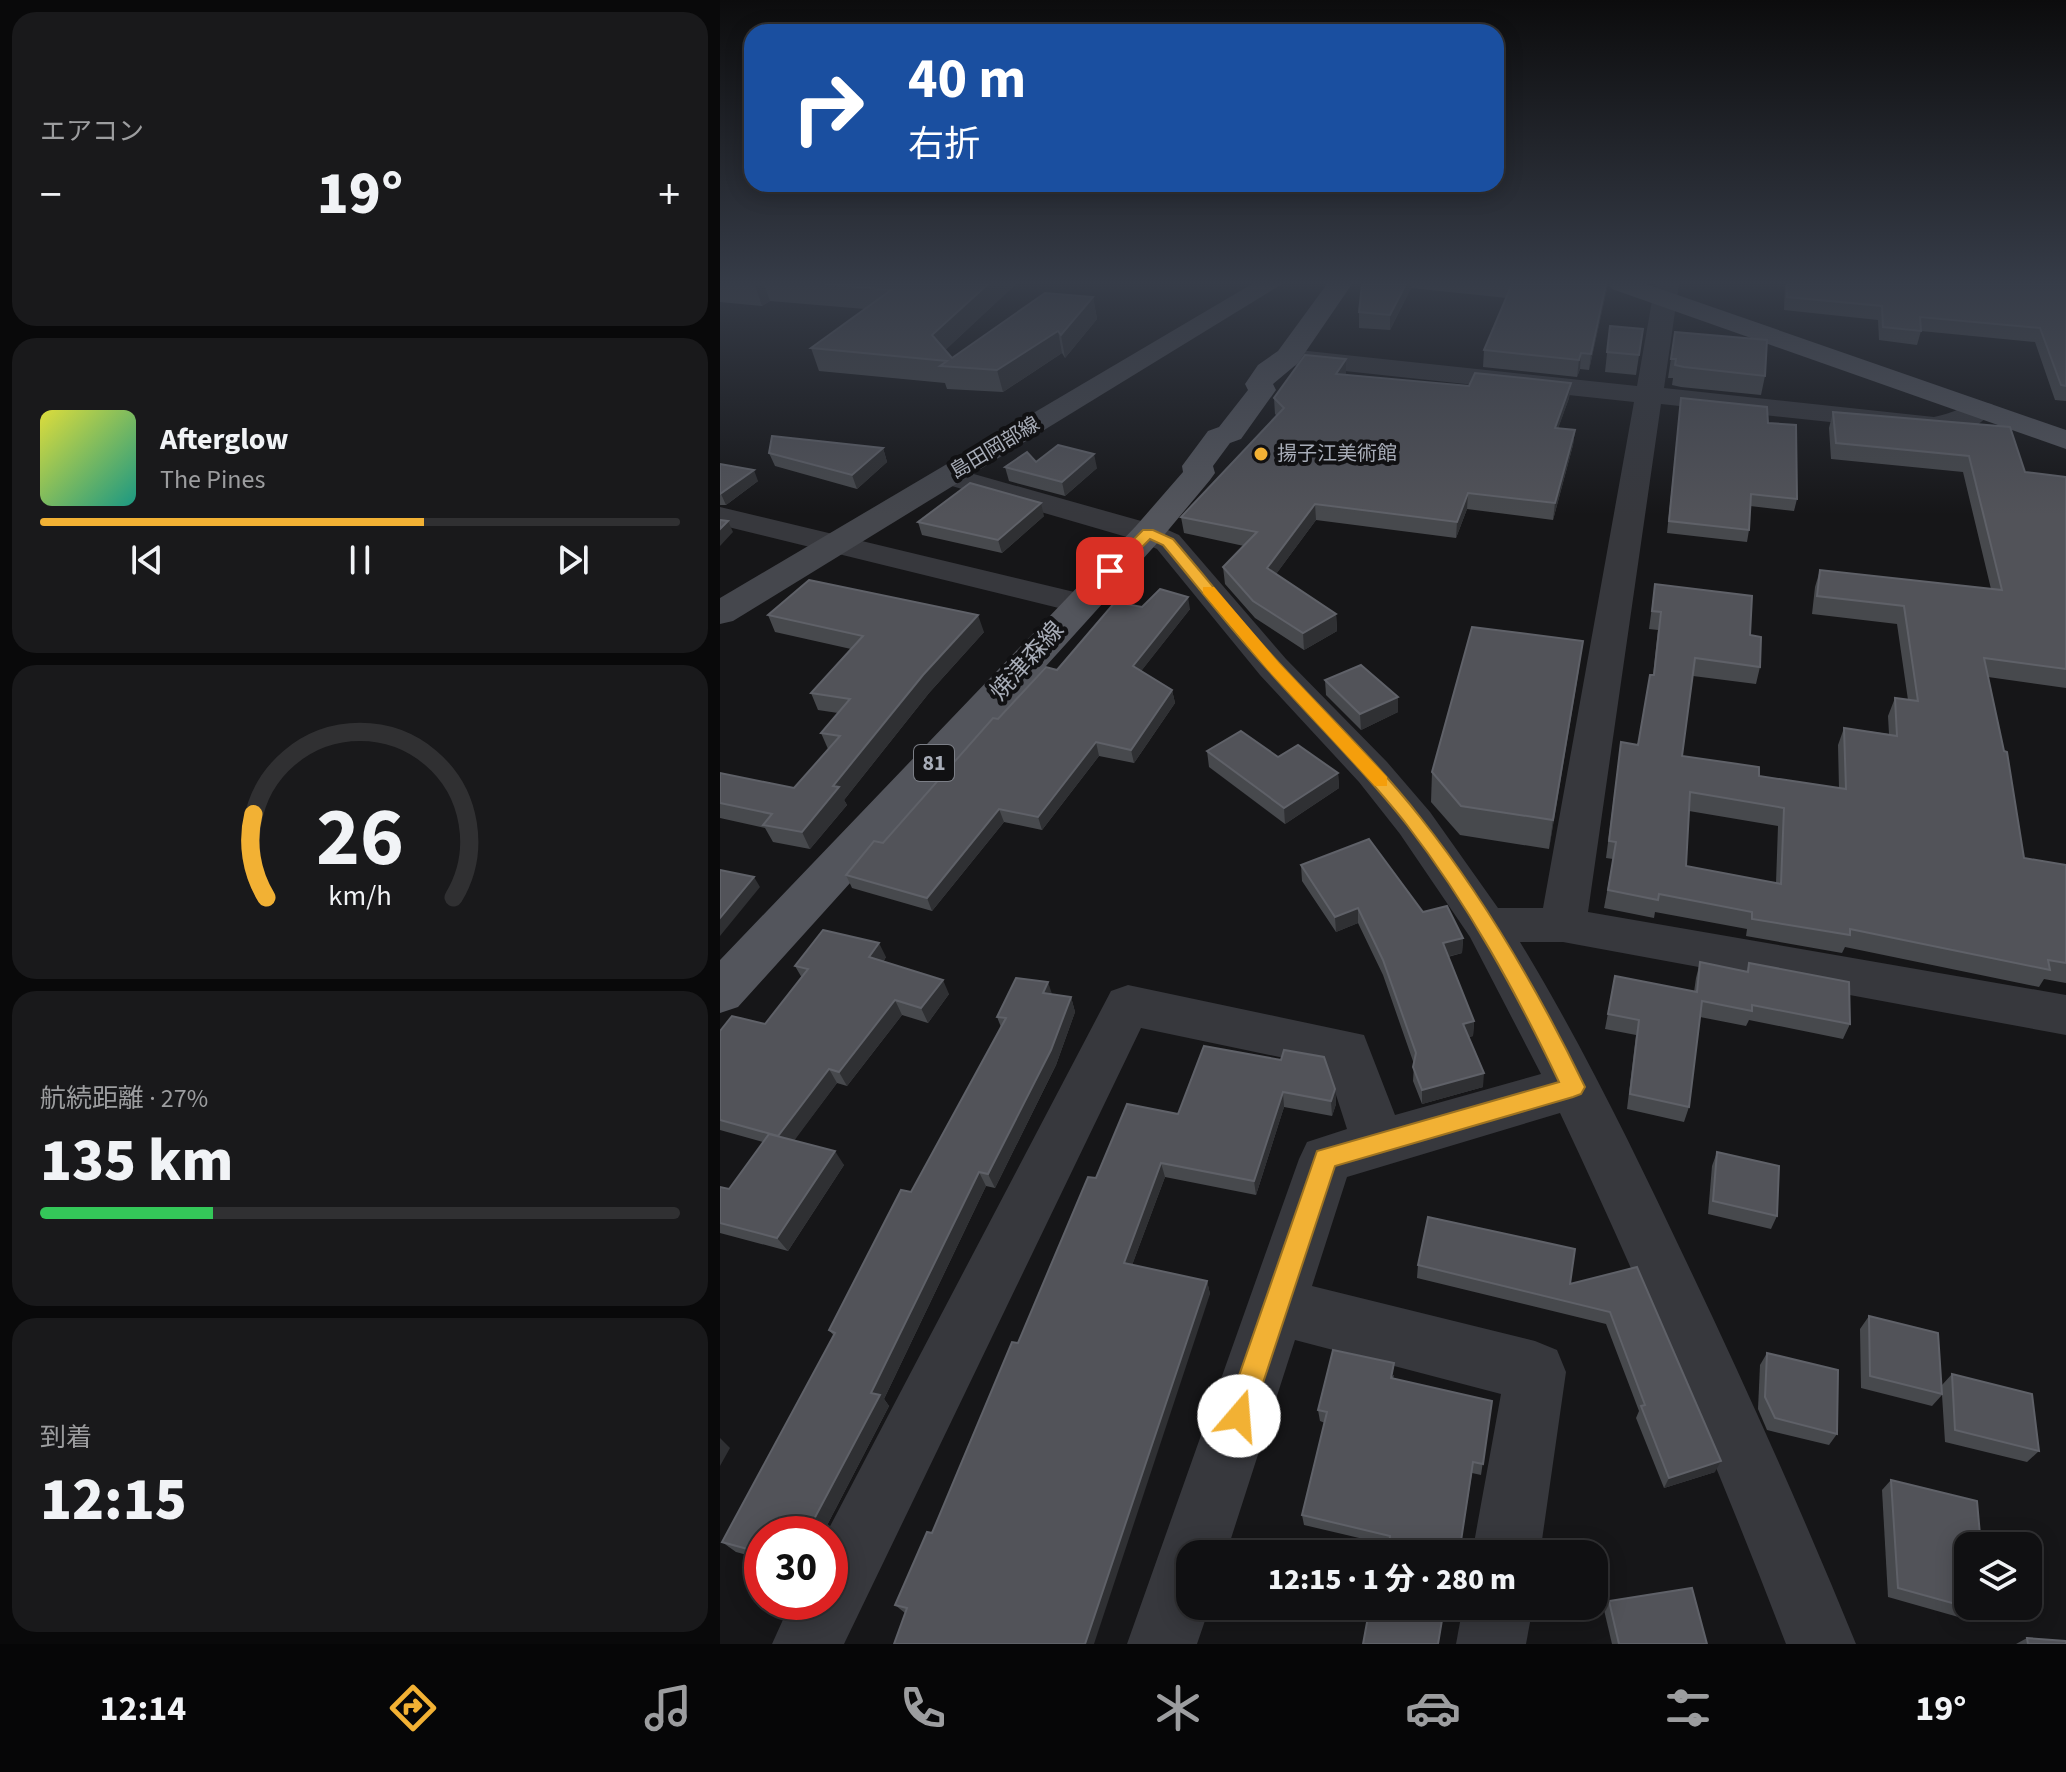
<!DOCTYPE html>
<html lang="ja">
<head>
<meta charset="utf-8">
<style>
	:root { --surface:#101012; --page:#19191b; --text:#f1f3f6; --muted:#9c9d9f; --line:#303032; --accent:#f2b134 }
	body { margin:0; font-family:"Source Sans 3","Noto Sans JP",sans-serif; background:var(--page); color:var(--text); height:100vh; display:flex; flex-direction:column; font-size:30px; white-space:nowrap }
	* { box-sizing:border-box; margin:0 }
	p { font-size:26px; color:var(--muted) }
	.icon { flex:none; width:44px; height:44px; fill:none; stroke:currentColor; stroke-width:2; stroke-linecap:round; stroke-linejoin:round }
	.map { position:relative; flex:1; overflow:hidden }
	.details { display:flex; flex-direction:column; gap:12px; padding:12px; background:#09090a; width:720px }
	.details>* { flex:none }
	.banner { position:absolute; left:24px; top:24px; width:760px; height:168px; border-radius:24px; box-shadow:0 4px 20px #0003,0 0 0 2px var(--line); background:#1a4fa0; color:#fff; overflow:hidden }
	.controls { position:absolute; left:1234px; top:1532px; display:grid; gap:16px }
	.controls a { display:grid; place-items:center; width:88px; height:88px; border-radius:16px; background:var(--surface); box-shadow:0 4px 20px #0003,0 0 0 2px var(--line); font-size:40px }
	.speed { position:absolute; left:24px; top:1516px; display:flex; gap:16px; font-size:40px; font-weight:700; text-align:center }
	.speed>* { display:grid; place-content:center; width:104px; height:104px; border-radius:50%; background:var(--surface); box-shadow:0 4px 20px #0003,0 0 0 2px var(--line); line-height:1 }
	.speed .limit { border:12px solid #d22; background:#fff; color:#111 }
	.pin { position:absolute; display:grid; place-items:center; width:68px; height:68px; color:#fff; margin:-34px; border-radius:16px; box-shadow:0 4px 12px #0006 }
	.me { position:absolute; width:88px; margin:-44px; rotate:18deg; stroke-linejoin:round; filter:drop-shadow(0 0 6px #0008) }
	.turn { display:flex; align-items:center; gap:28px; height:168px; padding:0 32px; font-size:36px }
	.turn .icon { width:104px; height:104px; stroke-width:2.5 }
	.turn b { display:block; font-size:56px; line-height:68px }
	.big { font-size:60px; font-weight:800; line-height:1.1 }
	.details .widget { flex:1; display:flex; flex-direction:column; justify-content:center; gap:12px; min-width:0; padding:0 28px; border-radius:24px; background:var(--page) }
	.details .dial { align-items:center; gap:0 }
	.dial svg { height:208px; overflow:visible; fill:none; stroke:var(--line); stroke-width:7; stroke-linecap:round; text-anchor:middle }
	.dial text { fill:var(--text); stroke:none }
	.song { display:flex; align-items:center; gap:24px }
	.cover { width:96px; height:96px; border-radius:12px; background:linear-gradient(135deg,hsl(60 70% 55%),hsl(170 70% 35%)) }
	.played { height:8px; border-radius:4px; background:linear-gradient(90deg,var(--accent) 60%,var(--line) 60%) }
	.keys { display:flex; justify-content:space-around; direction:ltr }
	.heat { display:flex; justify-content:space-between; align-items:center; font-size:44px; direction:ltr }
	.charge { height:12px; border-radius:6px; background:linear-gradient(90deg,#34c759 27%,var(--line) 0) }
	.trip { position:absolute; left:456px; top:1540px; width:432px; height:80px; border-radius:24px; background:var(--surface); box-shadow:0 4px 20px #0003,0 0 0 2px var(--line); font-weight:800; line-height:80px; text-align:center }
	.tabs { display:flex; height:128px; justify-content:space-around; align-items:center; background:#060607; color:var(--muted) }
	.tabs .icon { width:56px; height:56px }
	.tabs .current { color:var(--accent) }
	.tabs b { font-size:36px; color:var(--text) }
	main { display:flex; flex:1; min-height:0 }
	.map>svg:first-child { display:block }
</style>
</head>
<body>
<main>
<section class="details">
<div class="widget"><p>エアコン</p>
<div class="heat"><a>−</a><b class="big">19°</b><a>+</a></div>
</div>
<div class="widget">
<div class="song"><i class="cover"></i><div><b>Afterglow</b><p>The Pines</p></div></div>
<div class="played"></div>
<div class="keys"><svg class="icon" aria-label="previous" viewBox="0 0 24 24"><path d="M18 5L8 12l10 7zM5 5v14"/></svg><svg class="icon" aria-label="pause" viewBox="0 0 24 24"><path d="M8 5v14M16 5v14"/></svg><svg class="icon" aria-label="next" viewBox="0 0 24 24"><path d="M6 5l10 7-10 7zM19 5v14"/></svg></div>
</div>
<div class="widget dial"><svg viewBox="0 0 100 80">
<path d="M14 69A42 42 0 1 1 86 69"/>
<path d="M14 69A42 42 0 0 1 9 37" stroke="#f2b134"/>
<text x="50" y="56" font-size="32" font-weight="700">26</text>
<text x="50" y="72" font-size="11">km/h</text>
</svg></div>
<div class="widget"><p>航続距離 · 27%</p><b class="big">135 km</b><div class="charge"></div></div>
<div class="widget"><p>到着</p><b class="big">12:15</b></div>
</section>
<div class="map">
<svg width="1346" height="1644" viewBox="0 0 1346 1644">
	<rect width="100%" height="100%" fill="#161618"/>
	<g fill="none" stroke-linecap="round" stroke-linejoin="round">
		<!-- minor -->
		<g fill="#37383d" fill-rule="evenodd">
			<path d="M935 284H959L944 388 1214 417C1233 414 1254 400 1272 404L1276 410 1256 426 1214 433 941 404 868 912 1346 995V1035L843 942H800C862 1044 915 1153 966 1261 1026 1387 1083 1514 1136 1644H1066C997 1464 922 1287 840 1113L627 1177 592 1286 815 1341 837 1350 846 1372 820 1554H752L781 1394 575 1340 506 1554H470V1606H490L477 1644H407L579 1159 587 1142 627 1129 607 1067 421 1028 124 1644H52L71 1602H110V1534H106L391 991 408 985 644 1035 675 1115 821 1074 750 937 680 834 639 782 540 675 437 549 417 540 218 482 214 476 218 470 229 467 439 526 459 535 566 659 667 762 710 812 778 908H823L914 402 569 365 556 357 569 349 917 386Z"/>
			<polygon points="0,507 371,596 376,603 371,610 359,613 0,525"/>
			<polygon points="743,1606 813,1606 806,1644 736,1644"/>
		</g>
		<!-- secondary -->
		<polygon fill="#45474d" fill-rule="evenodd" points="532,284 562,284 13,621 0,624 0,598"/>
		<!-- primary -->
		<g fill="#53555c" fill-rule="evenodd">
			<polygon points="607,284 632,284 578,363 553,384 556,390 521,439 510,443 493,466 495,473 490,480 440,540 18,1007 0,1013 0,960 416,526 463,472 462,466 488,431 499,427 528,390 525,384 538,365 558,351"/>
			<polygon points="889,284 926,284 1346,430 1346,449 892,289"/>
		</g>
	</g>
	<!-- wall -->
	<g fill="#47494d" fill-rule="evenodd">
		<polygon points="0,284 296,284 225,350 232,358 373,297 377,319 345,358 342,353 283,392 227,389 225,383 99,371 91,348 145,309 50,301 42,306 0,302"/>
		<polygon points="642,284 888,284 869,370 860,369 857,377 763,367 764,350 787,298 691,288 670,330 639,328 639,312"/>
		<polygon points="1065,284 1346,284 1346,401 1335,400 1315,342 1201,331 1197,345 1159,340 1158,320 1064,310"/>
		<polygon points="890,326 923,329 916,375 885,372"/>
		<polygon points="955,332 1045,376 1041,395 961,387 952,385 953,378 948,378"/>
		<polygon points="626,359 626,375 749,386 851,383 849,398 838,428 855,430 853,445 833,520 747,509 736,538 596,520 556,574 616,614 617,631 584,650 535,618 505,584 503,567 524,546 464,533 461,517 557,416 555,414 554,398"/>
		<polygon points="961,398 1048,423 1077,499 1074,511 1030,506 1029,530 1027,542 947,533"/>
		<path d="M1113 412 1305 472 1346 477V688L1268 677 1304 858 1346 865V983L1324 979 1319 987 1125 947 1122 953 1026 936 1027 929 935 912 934 918 884 908 893 859 886 858 901 742 918 745 933 675 938 630 929 629 935 584 1030 635 1040 667 1036 684 973 676 962 756 1039 776 1119 788 1118 745 1124 728 1169 734 1168 716 1175 698 1188 700 1177 624 1092 614 1095 587 1100 570 1271 589 1243 472 1111 459 1109 428ZM969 811 1058 826 1056 883 966 866Z"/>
		<polygon points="163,448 167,462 137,489 55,466 49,453"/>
		<polygon points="316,462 377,468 345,496 289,481 285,467"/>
		<polygon points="0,464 38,481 6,505 0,505"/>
		<polygon points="324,516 282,553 202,535 198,522"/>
		<polygon points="422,607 470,609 421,671 452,690 455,703 414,763 379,756 322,830 284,822 212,911 132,888 126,875 163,843 278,719 337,670"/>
		<polygon points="48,615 264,632 209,693 124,800 127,805 90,849 53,842 45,828 0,818 0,773 74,788 108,749 101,733 118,713 98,710 91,693 131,649 55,632"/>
		<polygon points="859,669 829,849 740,835 711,802 712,772"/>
		<polygon points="605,680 678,697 678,712 641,730 606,695"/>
		<polygon points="487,751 558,757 618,773 619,788 565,824 489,767"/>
		<polygon points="581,865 703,912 743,938 742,953 728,957 754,1021 753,1036 749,1037 763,1087 702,1104 693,1081 694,1064 663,975 638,923 616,932 582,881"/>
		<polygon points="166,957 163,962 229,994 208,1023 182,1015 127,1086 117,1083 74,1140 124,1165 68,1251 0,1233 0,1187 9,1189 43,1142 0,1130 0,1031 45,1024 82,978 75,966"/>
		<polygon points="980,962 1026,972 1029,963 1130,1024 1123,1039 1029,1020 1026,1026 980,1017 969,1107 964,1122 907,1109 916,1035 885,1029 895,976 974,992 976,978"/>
		<polygon points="332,994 351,997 355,1012 336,1065 275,1188 266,1186 164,1399 169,1406 103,1533 104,1534 42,1534 42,1559 16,1552 2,1542 114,1336 109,1330 191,1192 281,1027 277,1017"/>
		<polygon points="484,1046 615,1089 616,1104 612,1116 564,1107 536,1195 445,1177 412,1265 487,1281 490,1294 185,1613 175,1605 212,1533 298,1343 376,1178 458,1114"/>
		<polygon points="997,1152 1057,1216 1051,1229 988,1214 992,1166"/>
		<polygon points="698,1265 850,1284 917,1267 995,1472 944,1488 916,1418 919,1411 886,1324 697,1278"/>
		<polygon points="1149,1316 1222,1385 1232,1374 1319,1451 1307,1462 1225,1442 1222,1395 1212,1406 1141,1388 1140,1329"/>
		<polygon points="1047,1353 1117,1434 1109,1445 1047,1430 1038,1409 1040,1365"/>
		<polygon points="674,1375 673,1379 772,1401 761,1475 752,1473 739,1554 669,1554 669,1545 584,1525 582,1515 605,1423 600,1421 598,1410"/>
		<polygon points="1171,1480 1268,1613 1256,1622 1168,1597 1162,1490"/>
		<polygon points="889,1601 987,1644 892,1644 884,1610"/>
		<polygon points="1307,1638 1346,1644 1296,1644"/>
	</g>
	<!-- shaded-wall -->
	<g fill="#2f3033">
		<polygon points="44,284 50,301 42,306 35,285"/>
		<polygon points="268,284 296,284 218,357 212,335"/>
		<polygon points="686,284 692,284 691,288 670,330 670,315"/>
		<polygon points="886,284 888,284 869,370 871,354"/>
		<polygon points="373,297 377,319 345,358 341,335"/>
		<polygon points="338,331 342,353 283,392 277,370"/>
		<polygon points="861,353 860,369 857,377 859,360"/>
		<polygon points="626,359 626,374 617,389 616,374"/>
		<polygon points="851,383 849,398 833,443 835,428"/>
		<polygon points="855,430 853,445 833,520 835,503"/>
		<polygon points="163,448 167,462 137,489 132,475"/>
		<polygon points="374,454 377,468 345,496 342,482"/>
		<polygon points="34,470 38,481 6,505 1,494"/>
		<polygon points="748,493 747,509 736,538 737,522"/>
		<polygon points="321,503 324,516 282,553 278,540"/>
		<polygon points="595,504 596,520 548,585 547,568"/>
		<polygon points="8,521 13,532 0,546 0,529"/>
		<polygon points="468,597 470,609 415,679 413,666"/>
		<polygon points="616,614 617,631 584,650 583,633"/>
		<polygon points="258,615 264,632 209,693 124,800 127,805 90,849 82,832 113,786 203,675"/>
		<polygon points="863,641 859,669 829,849 833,820"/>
		<polygon points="452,690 455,703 414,763 411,750"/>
		<polygon points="678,697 678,712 641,730 640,714"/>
		<polygon points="376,742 379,756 322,830 318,817"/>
		<polygon points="618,773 619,788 565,824 564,808"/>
		<polygon points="279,809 284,822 212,911 207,898"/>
		<polygon points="34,877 40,887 0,936 0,918"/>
		<polygon points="638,908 638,923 616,932 615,917"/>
		<polygon points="743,938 742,953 722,958 723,943"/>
		<polygon points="159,943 166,957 156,972 149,957"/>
		<polygon points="223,980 229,994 208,1023 201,1008"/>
		<polygon points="328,982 333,997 323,993"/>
		<polygon points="351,997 355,1012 336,1065 275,1188 268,1174"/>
		<polygon points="175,1000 182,1015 127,1086 119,1072"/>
		<polygon points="754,1021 753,1036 742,1039 743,1024"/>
		<polygon points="109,1069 117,1083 68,1149 58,1136"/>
		<polygon points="764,1073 763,1087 702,1104 702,1090"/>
		<polygon points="615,1089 616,1104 612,1116 611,1101"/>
		<polygon points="563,1092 564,1107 536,1195 534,1181"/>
		<polygon points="115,1151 124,1165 68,1251 57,1238"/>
		<polygon points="441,1163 445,1177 408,1276 404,1263"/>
		<polygon points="259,1172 266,1186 164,1399 169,1406 103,1533 104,1534 90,1534 92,1523 151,1393"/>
		<polygon points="487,1281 490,1294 374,1644 365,1644"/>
		<polygon points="0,1438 10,1448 0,1466"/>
		<polygon points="1001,1461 995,1472 944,1488 949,1478"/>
	</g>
	<!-- building -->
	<g fill="#525359" stroke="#5f6168" stroke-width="2" fill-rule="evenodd">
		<polygon points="105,284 268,284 212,335 232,358 325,293 373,297 341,335 338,331 277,370 220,366 227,361 91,348 171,290"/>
		<polygon points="642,284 686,284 670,315 639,312"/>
		<polygon points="792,284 886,284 871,354 861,353 859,360 764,350"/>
		<polygon points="1067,284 1346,284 1346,386 1341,385 1320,328 1200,317 1201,331 1163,327 1162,306 1067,297"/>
		<polygon points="890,326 923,329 919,355 887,352"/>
		<polygon points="955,332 1047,340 1045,376 964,367 955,365 956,359 951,359"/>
		<polygon points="585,355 626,359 616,374 749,386 755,373 851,383 835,428 855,430 835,503 748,493 737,522 595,504 547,568 616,614 583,633 533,601 503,567 537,532 461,517 564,408 554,398"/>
		<polygon points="961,398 1047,407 1048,423 1076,425 1077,499 1031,494 1029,530 949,521"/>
		<path d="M1113 412 1290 427 1305 472 1346 477V669L1264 658 1284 751 1287 752 1304 858 1346 865V963L1328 960 1330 970 1130 929V935L1032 919V912L939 894 938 900 888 890 896 842 889 841 901 742 918 745 930 675H934L941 612 932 611 935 584 1032 596 1030 635 1041 637 1040 667 975 658 962 756 1039 767V776L1126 789 1124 728 1177 736 1175 698 1198 701 1184 606 1097 596 1100 570 1282 590 1249 456 1116 443ZM970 792 1064 808 1061 884 966 866Z"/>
		<polygon points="52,436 163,448 132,475 49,453"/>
		<polygon points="338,445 374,454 342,482 285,467 307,452 316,462"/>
		<polygon points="0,464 34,470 0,494"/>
		<polygon points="250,483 321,503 278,540 198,522"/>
		<polygon points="0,520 8,521 0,529"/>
		<polygon points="89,580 258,615 203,675 113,786 119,787 82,832 43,825 52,814 0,803 0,773 74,788 120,736 101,733 130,699 91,693 143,636 48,615"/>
		<polygon points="440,589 468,597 413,666 452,690 411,750 376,742 318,817 279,809 207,898 126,875 154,841 163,843 273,718 278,719 326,667 337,670 395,602 422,607"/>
		<polygon points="752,627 863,641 833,820 741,806 712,772"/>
		<polygon points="641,665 678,697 640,714 605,680"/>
		<polygon points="521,731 558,757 578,745 618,773 564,808 487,751"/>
		<polygon points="649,839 703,912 727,906 743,938 723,943 754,1021 743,1024 764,1073 702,1090 693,1067 696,1053 663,960 638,908 615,917 581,865"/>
		<polygon points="0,870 34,877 0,918"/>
		<polygon points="103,930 159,943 149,957 223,980 201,1008 175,1000 119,1072 109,1069 58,1136 0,1120 0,1031 12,1016 45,1024 88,969 75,966"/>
		<polygon points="980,962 1028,972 1029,963 1129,982 1130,1024 1032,1005 1032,1011 982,1001 969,1107 910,1094 919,1020 888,1014 895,976 977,992"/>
		<polygon points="296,978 328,982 323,993 351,997 331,1050 268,1174 259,1172 151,1393 160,1395 92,1523 94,1527 90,1534 42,1534 42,1553 2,1542 115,1333 109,1330 181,1190 191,1192 286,1018 277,1017"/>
		<polygon points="484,1046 561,1060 564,1050 604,1057 615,1089 611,1101 563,1092 534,1181 441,1163 404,1263 487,1281 365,1644 174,1644 187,1608 175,1605 207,1532 212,1533 292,1342 298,1343 368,1177 376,1178 407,1104 458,1114"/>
		<polygon points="49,1134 115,1151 57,1238 0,1223 0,1187 9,1189"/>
		<polygon points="997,1152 1059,1166 1057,1216 993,1201"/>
		<polygon points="708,1217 855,1249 850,1284 917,1267 1001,1461 949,1478 921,1406 925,1405 890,1312 698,1265"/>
		<polygon points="1149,1316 1218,1333 1222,1394 1150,1376"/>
		<polygon points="613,1350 674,1363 671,1378 772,1401 763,1464 753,1462 739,1554 712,1554 669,1544 670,1536 582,1515 607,1412 598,1410"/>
		<polygon points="1047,1353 1118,1370 1117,1434 1055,1418 1045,1397"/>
		<polygon points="1232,1374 1312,1394 1319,1451 1235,1430"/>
		<polygon points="1171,1480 1257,1501 1261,1546 1248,1546 1248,1606 1268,1606 1268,1613 1178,1588"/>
		<polygon points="972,1588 987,1644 899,1644 889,1601"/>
		<polygon points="650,1606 691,1606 723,1614 718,1644 643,1644"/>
		<polygon points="1307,1638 1346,1641 1346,1644 1308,1644"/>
	</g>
	<!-- sky -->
	<linearGradient id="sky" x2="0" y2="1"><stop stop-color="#0c0c0d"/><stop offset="0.55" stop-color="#363c48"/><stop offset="1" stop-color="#363c48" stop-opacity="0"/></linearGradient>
	<rect width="1346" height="515" fill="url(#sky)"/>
	<!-- route -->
	<path fill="#f2b134" stroke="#9d7322" stroke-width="2" d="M423 530H433L453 539C489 581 523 624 560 664 607 715 657 762 700 817 766 900 819 992 865 1087L861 1094 853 1097 615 1166 532 1416 528 1426 519 1430 509 1426 505 1416 597 1151 839 1082C796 992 748 904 687 825 645 771 595 723 549 671 512 631 478 587 443 545L430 539 395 574H385V568Z"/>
	<!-- slow -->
	<polygon fill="#f59e0b" points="483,587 494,587 559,663 667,777 667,786 655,786 548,670 483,593"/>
	<!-- markers -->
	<circle fill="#f2b134" stroke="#111113" stroke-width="3" cx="541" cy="454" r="8"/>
	<g text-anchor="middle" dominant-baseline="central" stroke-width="8" stroke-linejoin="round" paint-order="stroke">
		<!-- far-street labels -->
		<g font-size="20" fill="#a8adb8" stroke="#111113">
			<text transform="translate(275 448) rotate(-31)">島田岡部線</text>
		</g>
		<!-- far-poi labels -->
		<g font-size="20" fill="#a8adb8" stroke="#111113" text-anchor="start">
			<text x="557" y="454">揚子江美術館</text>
		</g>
		<!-- shield labels -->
		<rect fill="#111113" stroke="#7b7e86" stroke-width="2" x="194" y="745" width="40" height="36" rx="6"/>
		<g font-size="22" font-weight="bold" fill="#a8adb8">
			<text x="214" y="763">81</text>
		</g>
		<!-- street labels -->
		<g font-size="24" fill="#a8adb8" stroke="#111113">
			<text transform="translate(307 661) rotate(-48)">焼津森線</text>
		</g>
	</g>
</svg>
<div class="controls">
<a><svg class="icon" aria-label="layers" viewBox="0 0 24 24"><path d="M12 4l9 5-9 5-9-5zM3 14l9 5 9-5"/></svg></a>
</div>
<div class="speed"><div class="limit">30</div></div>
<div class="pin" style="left:390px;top:571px;background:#d93025"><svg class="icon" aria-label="arrive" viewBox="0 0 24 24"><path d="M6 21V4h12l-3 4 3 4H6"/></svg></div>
<svg class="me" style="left:519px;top:1416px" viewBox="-20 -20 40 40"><circle r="19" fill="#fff"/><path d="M0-13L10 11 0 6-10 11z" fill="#f2b134"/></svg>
<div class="trip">12:15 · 1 分 · 280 m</div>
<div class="banner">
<div class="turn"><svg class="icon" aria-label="right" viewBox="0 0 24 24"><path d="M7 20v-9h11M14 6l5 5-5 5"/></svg><div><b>40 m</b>右折</div></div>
</div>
</div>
</main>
<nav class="tabs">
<b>12:14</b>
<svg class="icon current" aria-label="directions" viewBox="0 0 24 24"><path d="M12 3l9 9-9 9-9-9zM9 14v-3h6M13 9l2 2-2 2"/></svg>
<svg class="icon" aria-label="music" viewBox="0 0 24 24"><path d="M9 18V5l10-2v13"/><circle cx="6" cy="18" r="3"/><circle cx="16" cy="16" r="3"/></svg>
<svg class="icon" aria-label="phone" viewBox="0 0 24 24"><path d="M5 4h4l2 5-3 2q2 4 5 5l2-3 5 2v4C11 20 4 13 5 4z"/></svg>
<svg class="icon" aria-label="climate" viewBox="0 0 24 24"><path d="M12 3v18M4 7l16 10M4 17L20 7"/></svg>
<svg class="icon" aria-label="car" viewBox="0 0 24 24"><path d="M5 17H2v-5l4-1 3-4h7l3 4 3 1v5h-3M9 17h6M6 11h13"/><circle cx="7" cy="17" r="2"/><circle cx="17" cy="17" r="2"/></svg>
<svg class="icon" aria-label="filters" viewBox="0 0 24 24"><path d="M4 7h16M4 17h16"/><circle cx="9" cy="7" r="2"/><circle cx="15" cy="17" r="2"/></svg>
<b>19°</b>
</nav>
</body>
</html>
